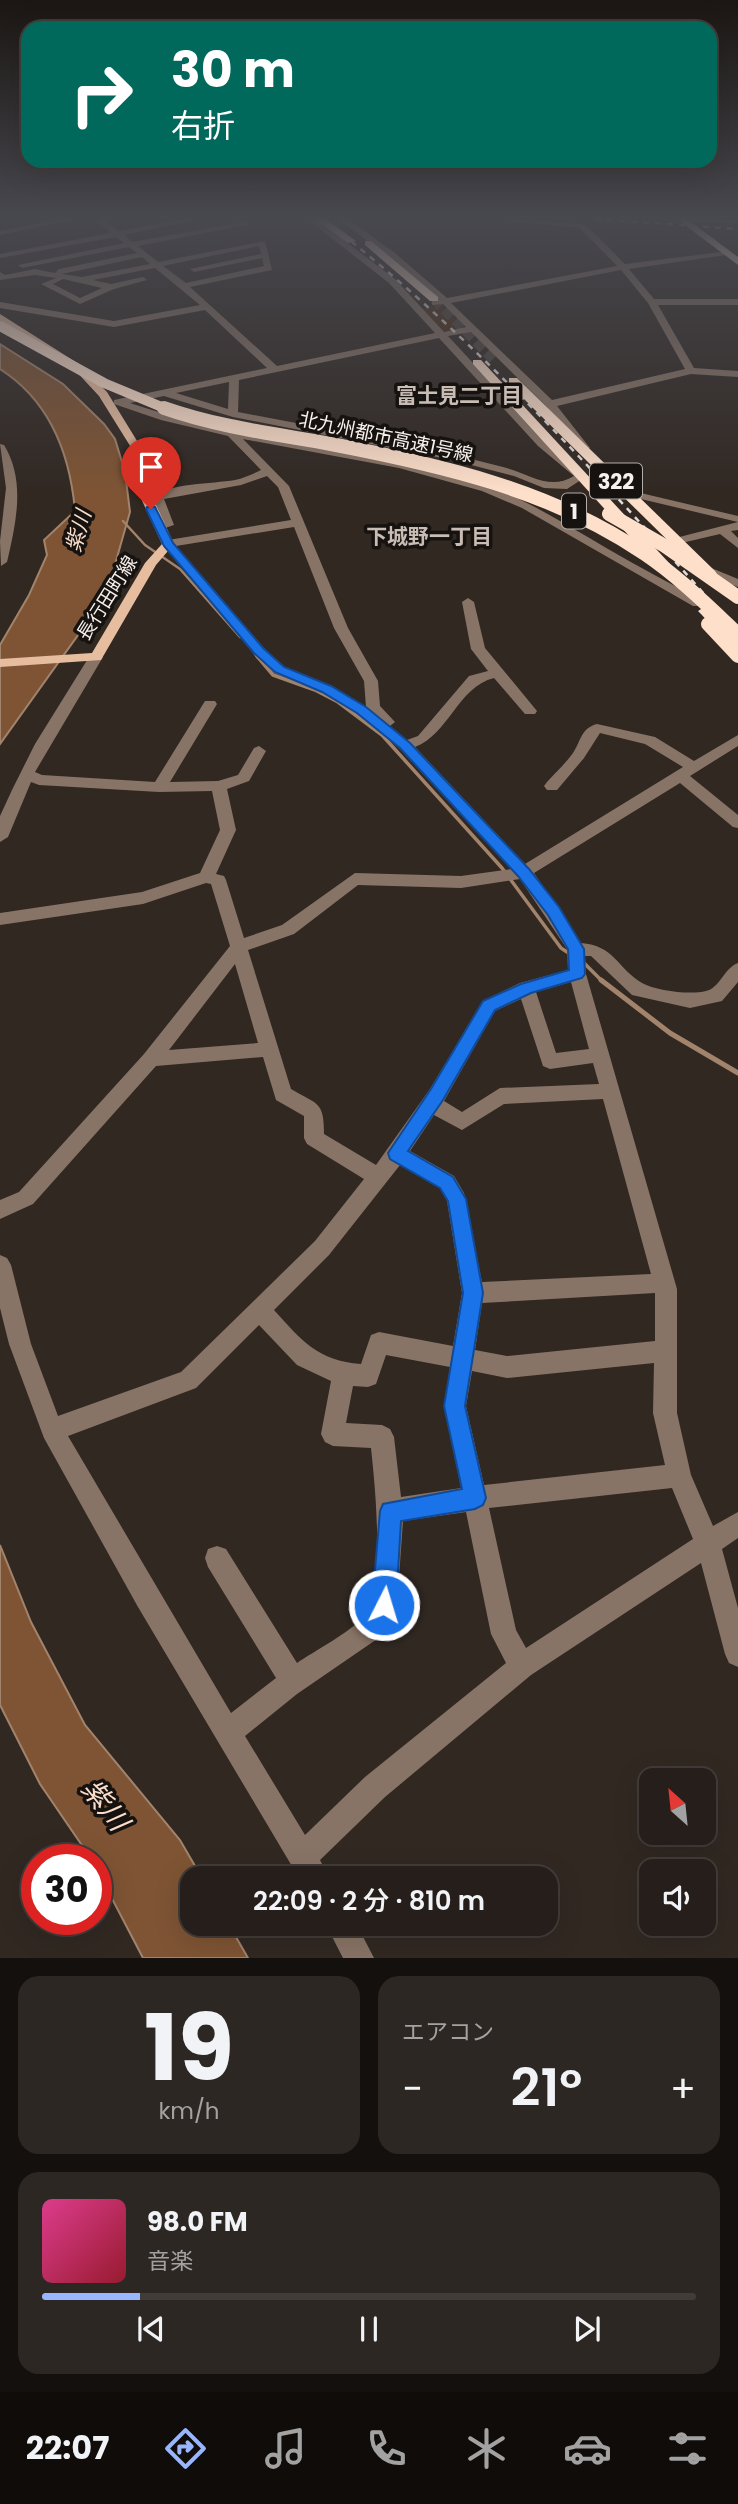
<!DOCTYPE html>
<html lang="ja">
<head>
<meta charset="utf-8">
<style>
	:root { --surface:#251e1a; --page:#2d2723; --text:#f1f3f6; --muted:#a3a2a2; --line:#423c39; --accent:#98b5fd }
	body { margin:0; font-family:Poppins,"Noto Sans JP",sans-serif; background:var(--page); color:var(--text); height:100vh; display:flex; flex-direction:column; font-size:26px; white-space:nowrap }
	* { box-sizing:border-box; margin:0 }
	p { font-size:23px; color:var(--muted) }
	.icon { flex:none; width:38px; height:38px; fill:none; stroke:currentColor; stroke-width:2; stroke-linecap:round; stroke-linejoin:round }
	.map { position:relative; height:1958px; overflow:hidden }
	.drawer { display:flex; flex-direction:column; gap:18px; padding:18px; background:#14100e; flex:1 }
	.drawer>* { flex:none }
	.guide { position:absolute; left:21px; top:21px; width:696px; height:147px; border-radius:21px; box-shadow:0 7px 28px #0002,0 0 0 2px var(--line); background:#00695c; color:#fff; overflow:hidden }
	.needle { width:46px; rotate:333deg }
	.buttons { position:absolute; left:639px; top:1768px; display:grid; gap:14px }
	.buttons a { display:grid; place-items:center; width:77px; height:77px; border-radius:14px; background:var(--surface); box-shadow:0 7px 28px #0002,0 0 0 2px var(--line); font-size:35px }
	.speed { position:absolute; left:21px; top:1844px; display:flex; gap:14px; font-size:35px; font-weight:700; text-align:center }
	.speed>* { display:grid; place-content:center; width:91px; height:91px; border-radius:50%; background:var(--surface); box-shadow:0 7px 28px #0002,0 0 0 2px var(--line); line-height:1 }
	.speed .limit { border:10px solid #d22; background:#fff; color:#111 }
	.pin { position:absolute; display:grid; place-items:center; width:60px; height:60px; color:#fff; margin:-72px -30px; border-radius:50% 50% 50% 0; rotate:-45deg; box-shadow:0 0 7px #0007 }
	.pin .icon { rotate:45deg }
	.me { position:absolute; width:77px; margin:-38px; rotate:5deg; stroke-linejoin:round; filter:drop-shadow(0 0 5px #0008) }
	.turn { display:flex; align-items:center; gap:24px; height:147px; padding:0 35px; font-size:32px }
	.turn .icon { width:91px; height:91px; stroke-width:2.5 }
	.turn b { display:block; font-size:49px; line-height:60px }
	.big { font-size:52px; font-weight:600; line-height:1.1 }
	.drawer .widget { flex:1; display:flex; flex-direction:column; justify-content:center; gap:10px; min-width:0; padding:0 24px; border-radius:21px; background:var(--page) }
	.drawer .dial { align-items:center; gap:0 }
	.dial b { font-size:91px; line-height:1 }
	.song { display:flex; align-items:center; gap:21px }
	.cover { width:84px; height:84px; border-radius:10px; background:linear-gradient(135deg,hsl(330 70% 55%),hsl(350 70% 35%)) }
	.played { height:7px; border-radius:4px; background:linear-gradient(90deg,var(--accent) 15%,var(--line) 15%) }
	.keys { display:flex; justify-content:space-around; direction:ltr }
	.heat { display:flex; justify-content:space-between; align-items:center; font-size:38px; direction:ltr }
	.drawer .tiles { flex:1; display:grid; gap:18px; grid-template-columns:1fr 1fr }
	.widget:last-child { grid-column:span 2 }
	.trip { position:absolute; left:180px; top:1866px; width:378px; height:70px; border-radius:21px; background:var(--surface); box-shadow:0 7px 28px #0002,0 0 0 2px var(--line); font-weight:600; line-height:70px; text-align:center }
	.menu { display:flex; height:112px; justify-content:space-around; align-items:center; background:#0f0c0a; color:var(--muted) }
	.menu .icon { width:49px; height:49px }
	.menu .active { color:var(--accent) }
	.menu b { font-size:32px; color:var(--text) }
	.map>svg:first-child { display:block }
</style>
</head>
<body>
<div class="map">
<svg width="738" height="1958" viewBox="0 0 738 1958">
	<rect width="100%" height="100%" fill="#312822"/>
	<!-- green -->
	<polygon fill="#4d2d15" points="437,305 443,306 465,328 443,331 422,309"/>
	<!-- water -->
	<g fill="#7e5434" stroke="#a2836b" stroke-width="2">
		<path d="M0 344 63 384 104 424 115 439 125 472 130 512 106 596 0 744V645L29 595 47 555 44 540 75 511C70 454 50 401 0 369Z"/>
		<polygon points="0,1545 31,1622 85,1725 180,1840 202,1878 192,1878 192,1923 228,1923 248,1958 143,1958 96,1868 96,1860 92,1860 40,1784 0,1705"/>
	</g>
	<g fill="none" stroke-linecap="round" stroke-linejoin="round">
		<!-- stream-far2 -->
		<g stroke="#a2836b" stroke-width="2.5">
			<polyline points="123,521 145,545 180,569 240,637"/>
			<polyline points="255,654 258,658"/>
		</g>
		<!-- stream-far1 -->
		<g stroke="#a2836b" stroke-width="3.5">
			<polyline points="257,656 273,675 315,690 338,702 382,735 502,868 561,948 570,954"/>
			<polyline points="581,960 603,982"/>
		</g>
		<!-- stream -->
		<polyline stroke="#a2836b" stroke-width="5" points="601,980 670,1033 738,1073"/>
		<!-- highway-tunnel -->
		<polyline stroke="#4f4640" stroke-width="10" stroke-dasharray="10 5" stroke-linecap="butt" points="434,299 493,359"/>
		<!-- minor -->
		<g fill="#887466" fill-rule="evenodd">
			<polygon points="59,219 77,219 0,235 0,231"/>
			<path d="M94 219H103L119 231 183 219H201L124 235 132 242 249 221 246 225 138 246 158 262 265 241 272 270 190 287 277 366 435 333 389 283 307 219H316L395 279 444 332 466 327 443 304 432 305V301L438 300 389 257 338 219H348L395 253 447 298 617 266 580 228 491 219 585 224 625 264 729 251 726 255 629 269 654 299H738V305H658L694 368 738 371V377L691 374 557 406 590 448 585 451 581 450 546 406 471 332 448 336 546 442 587 476 567 489 544 488 514 476 452 460 233 417 164 396 130 403C248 443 375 444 491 487 533 503 570 527 608 549 639 567 670 583 701 600V606H693L522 508 482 491 399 468 243 439 289 486 348 628 378 681 380 706 395 722 390 726 407 740 418 736 469 676 488 671 471 649 462 602 468 598 474 602 485 648 537 711 535 714H525L494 678C458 687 449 734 415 747L525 864 683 767 645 744 600 733 584 758 557 790H547L544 786 547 782C555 773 566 763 573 753 581 741 581 728 597 724L655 737 694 761 738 735V746L690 776 738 815V828L733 827 680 783 534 873 581 943C614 945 618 969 642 983 656 991 691 995 706 991 720 988 724 968 738 963V982L722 1001 690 1008 632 995 591 956H585L586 974 677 1289V1413L691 1475 713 1526 738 1512V1538L722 1549 738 1608V1667L729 1663 725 1654 701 1563 531 1675 385 1797 320 1860 329 1878H299L138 1607 44 1438 9 1344 0 1308V1255L7 1258 11 1265 31 1344 58 1416 181 1372 315 1241 364 1179 307 1144 304 1138V1116L276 1100 263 1057 156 1066 33 1204 0 1219V1200L19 1192 144 1054 230 946 211 884 206 883 143 904 0 925V913L142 892 200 873 220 830 212 791 159 792 39 785 31 782 8 837 0 842V816L12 790 35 744 89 657 96 653 103 657 35 772 42 775 155 782 205 701H215L217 704 170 782 218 781 238 775 254 748 259 746 266 751 249 781 227 789 236 830 216 874 224 876 226 880 244 938 282 925 355 873 461 876 512 869 400 749 356 713 322 692 274 673 253 653 162 544 168 540 291 520 278 487 267 476 241 485 164 499 174 525 159 530 153 526 161 522 152 497C169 483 212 484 235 480 244 478 253 474 261 470L228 436 161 420 114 404V400L267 368 205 310 114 327 0 308V302L114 321 200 305 155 268 93 280 111 284 143 277 147 280 114 289 80 304 41 284 56 278 35 275 0 280V272L5 275 35 269 55 273 59 269 137 253 129 247 22 268 18 265 124 243 116 237 0 258V254L111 233ZM259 246 261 254 190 269 194 272 262 258 264 266 186 283 163 266ZM142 257 150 264 82 277 62 274ZM621 270 648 303 685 369 552 400 451 303ZM63 279 102 288 80 298 53 284ZM439 338 538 446 574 476C549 491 530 474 503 467 416 444 327 429 238 412L239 380ZM229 382 228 409 176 393ZM294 527 334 628 364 681 366 707 332 686 284 667 263 647 176 546ZM520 879 567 949 568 970 520 983 483 1001 430 1089 376 1165 324 1134C324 1101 318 1105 291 1089L248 950 294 934 358 885 461 888ZM235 964 258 1043 169 1050ZM571 982 589 1049 556 1053 536 992ZM521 999 543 1066 550 1069 593 1063 599 1084 500 1088 462 1112 444 1101 495 1011ZM603 1099 651 1274 482 1282 464 1193 454 1176 410 1151 434 1115 462 1130 504 1104ZM400 1165 440 1188 447 1201 462 1293 453 1346 379 1332 371 1335 361 1364C318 1361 301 1340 274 1310L329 1255ZM655 1293V1341L507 1356 475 1350 482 1303ZM259 1325 297 1365 331 1381 321 1434 325 1442 333 1446 371 1448C375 1486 386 1587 363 1617 352 1631 313 1652 297 1663L226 1549 217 1546 208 1549 205 1558 208 1567 276 1678 231 1713 68 1436 196 1388ZM386 1355 450 1367 444 1406 461 1488 401 1497 394 1437 390 1429 382 1425 346 1423 353 1386 368 1387 376 1384ZM654 1363 653 1413 665 1465 484 1485 466 1406 472 1371 507 1378ZM672 1488 693 1539 526 1648 516 1630 489 1508ZM466 1512 491 1634 506 1663 365 1777 305 1835 245 1736 297 1694 380 1637 397 1605 403 1521Z"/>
			<polygon points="684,219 738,220 738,224 688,221"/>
			<path d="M0 444 4 445C26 481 16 523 7 562L1 566 0 541 6 488Z"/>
			<polygon points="628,490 738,516 738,530 731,531 738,538 738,548 720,534 656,549 656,543 738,522 624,495 624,491"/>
			<polygon points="704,565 738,579 738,587 700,572 698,569"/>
			<polygon points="325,1923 356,1923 374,1958 343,1958"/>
		</g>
		<!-- major -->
		<polygon fill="#e7bda0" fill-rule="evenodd" points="0,314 79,364 107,392 142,449 145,481 174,544 156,565 101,660 0,667 0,659 92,653 145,563 162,544 133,481 132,449 99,396 73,368 0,321"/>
		<!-- highway -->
		<g fill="#fedfca" fill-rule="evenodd">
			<polygon points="315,219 326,219 356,241 348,243"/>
			<polygon points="677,219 687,219 738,257 738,265"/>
			<polygon points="365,241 371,241 438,297 438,301 430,301 365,245"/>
			<polygon points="473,360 481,360 670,564 672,567 670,570 660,570 473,364"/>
			<polygon points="509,378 517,378 715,571 717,574 715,577 705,577 533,408 509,384"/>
			<polygon points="706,606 711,608 738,636 738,650 732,648 701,614 698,611"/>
		</g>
		<!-- rail -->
		<g stroke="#e2dbd7" stroke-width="2.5" stroke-dasharray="6 6" stroke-linecap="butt">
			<path d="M323 219C477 338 609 487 738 632"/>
			<polyline points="595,219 738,229"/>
		</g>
		<!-- highway-bridge-far1 -->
		<polyline stroke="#fedfca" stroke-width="10" points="0,326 104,383 169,410"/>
		<!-- highway-bridge -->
		<g stroke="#fedfca" stroke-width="14">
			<path d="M164 408C218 427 275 434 331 444 441 465 551 490 645 554 679 577 708 606 738 634"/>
			<polyline points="609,514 665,546 738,597"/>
			<polyline points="708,624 738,656"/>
		</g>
	</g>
	<!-- sky -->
	<linearGradient id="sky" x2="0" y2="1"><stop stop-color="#1b1613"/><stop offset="0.44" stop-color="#48484f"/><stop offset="1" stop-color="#48484f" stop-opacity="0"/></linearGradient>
	<rect width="738" height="493" fill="url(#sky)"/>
	<!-- route -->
	<polygon fill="#1a73e8" stroke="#114b97" stroke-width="2" points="147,507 155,507 173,543 263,648 284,667 331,686 366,707 410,743 529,869 559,907 584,949 585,974 582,978 531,993 495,1010 443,1100 408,1151 453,1177 466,1199 483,1293 465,1406 486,1498 483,1505 475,1509 401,1521 396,1605 392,1613 384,1617 376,1613 372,1605 380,1511 383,1504 462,1489 444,1406 463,1293 448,1201 440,1188 390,1159 388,1153 431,1089 483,1001 521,984 569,970 568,949 548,915 518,876 400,748 357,713 322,692 275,672 254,653 164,546 146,509"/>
	<g text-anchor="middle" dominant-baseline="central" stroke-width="7" stroke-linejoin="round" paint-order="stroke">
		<!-- far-street labels -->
		<g font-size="19" fill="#f7f0ec" stroke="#16120f">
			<text transform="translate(386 437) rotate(12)">北九州都市高速1号線</text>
			<text transform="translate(107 598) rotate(-58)">長行田町線</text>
		</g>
		<!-- far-neighbourhood labels -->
		<g font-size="21" font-weight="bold" fill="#c8bcb4" stroke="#16120f">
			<text x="459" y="395">富士見二丁目</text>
			<text x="429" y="536">下城野一丁目</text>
		</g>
		<!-- shield labels -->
		<g fill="#16120f" stroke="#b4adaa" stroke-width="2">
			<rect x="590" y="463.5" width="52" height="35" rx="5"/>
			<rect x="562" y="493.5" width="24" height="35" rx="5"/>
		</g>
		<g font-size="21" font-weight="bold" fill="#f7f0ec">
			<text x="616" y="481">322</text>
			<text x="574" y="511">1</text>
		</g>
		<!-- far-water labels -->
		<g font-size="21" font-style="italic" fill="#f9dcc9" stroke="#16120f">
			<text transform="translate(78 531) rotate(-74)">紫川</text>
		</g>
		<!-- near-water labels -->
		<g font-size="28" font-style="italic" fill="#f9dcc9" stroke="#16120f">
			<text transform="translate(105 1805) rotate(52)">紫川</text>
		</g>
	</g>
</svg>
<div class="buttons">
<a><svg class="needle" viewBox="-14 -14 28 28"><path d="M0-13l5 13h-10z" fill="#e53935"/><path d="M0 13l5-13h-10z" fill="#a3a2a2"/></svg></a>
<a><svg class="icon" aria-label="sound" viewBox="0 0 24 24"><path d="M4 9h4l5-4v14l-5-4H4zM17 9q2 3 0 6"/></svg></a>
</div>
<div class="speed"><div class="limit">30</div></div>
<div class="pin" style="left:151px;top:509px;background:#d93025"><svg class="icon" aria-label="arrive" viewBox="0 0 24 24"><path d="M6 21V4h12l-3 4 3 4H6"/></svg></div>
<svg class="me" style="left:384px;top:1605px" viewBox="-20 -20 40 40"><circle r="17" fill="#1a73e8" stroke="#fff" stroke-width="3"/><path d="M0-11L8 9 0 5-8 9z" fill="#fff"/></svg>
<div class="trip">22:09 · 2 分 · 810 m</div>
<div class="guide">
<div class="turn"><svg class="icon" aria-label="right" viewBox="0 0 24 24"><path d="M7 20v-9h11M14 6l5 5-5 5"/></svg><div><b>30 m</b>右折</div></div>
</div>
</div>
<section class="drawer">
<div class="tiles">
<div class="widget dial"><b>19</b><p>km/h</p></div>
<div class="widget"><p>エアコン</p>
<div class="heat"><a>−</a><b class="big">21°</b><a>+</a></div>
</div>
<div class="widget">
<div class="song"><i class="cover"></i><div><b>98.0 FM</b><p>音楽</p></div></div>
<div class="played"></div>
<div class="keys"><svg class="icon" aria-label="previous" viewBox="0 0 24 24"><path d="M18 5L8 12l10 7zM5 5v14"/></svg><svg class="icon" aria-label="pause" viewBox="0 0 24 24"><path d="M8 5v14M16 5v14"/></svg><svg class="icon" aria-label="next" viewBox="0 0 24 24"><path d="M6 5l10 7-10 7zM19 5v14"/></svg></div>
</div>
</div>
</section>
<nav class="menu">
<b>22:07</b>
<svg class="icon active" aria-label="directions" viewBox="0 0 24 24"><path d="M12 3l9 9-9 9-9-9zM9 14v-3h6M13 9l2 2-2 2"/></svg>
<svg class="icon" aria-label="music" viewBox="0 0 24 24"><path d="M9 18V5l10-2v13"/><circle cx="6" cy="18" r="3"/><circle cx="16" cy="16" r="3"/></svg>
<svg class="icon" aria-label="phone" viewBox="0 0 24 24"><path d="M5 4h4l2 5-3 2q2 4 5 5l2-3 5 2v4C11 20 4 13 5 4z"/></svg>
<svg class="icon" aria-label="climate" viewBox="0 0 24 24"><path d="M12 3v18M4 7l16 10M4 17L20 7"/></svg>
<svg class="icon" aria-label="car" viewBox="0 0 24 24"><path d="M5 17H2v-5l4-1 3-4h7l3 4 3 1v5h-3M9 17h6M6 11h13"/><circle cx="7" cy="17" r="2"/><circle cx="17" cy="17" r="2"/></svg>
<svg class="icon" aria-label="filters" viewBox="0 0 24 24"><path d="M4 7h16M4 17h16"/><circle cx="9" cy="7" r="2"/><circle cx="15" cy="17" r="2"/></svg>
</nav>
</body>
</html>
